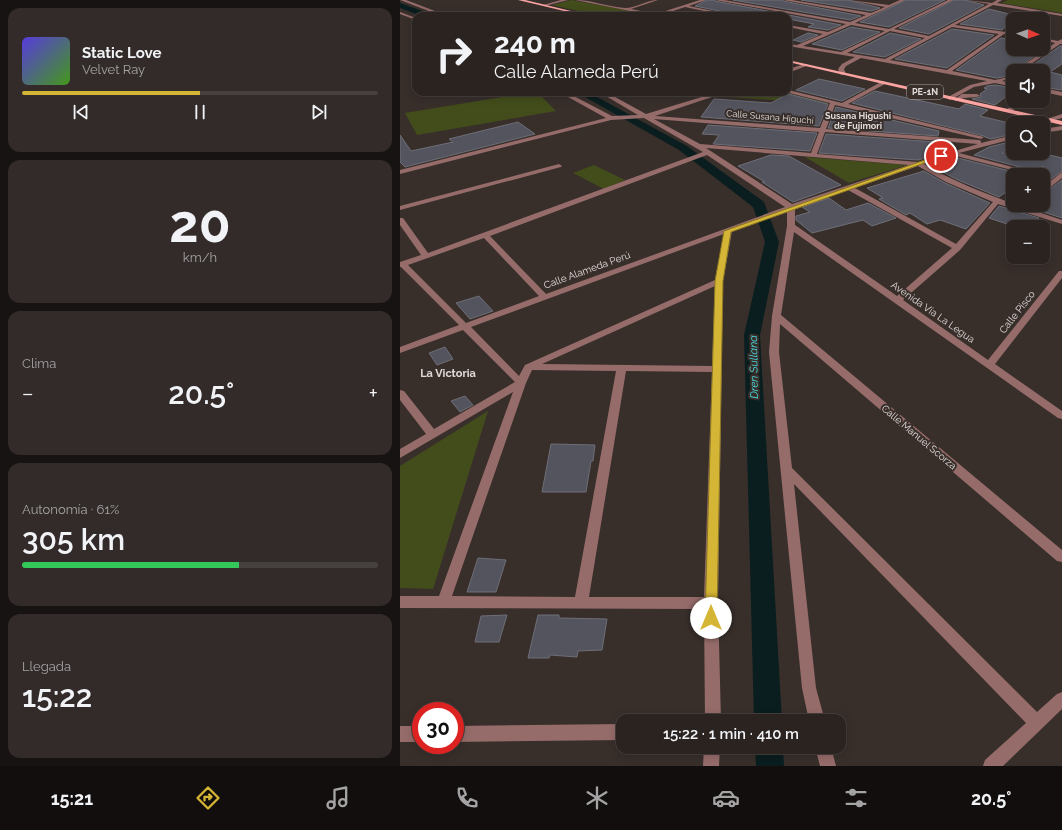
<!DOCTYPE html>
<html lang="es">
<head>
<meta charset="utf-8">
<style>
	:root { --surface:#2a2320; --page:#322b29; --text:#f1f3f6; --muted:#a5a4a5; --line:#46403e; --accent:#d5b535 }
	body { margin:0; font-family:Raleway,sans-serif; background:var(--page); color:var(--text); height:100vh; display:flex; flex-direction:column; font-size:15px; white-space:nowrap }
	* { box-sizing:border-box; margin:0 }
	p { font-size:13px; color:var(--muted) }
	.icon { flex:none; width:22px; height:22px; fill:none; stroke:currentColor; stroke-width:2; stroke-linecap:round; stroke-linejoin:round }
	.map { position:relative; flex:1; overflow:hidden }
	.details { display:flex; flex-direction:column; gap:8px; padding:8px; background:#171312; width:400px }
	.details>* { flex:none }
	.banner { position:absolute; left:12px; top:12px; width:380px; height:84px; border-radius:12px; box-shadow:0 2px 10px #0003,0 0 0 1px var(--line); background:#2a2320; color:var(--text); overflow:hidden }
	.needle { width:26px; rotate:92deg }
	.buttons { position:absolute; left:606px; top:12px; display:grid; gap:8px }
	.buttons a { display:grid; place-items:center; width:44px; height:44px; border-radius:8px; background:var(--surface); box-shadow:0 2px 10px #0003,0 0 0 1px var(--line); font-size:20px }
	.speed { position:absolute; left:12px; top:702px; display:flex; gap:8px; font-size:20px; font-weight:700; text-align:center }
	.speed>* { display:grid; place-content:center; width:52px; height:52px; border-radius:50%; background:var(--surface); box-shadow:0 2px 10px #0003,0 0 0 1px var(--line); line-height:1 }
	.speed .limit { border:6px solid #d22; background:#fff; color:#111 }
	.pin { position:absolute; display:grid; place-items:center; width:34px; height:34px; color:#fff; margin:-17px; border:2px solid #fff; border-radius:50%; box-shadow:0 1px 4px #0007 }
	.me { position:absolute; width:44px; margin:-22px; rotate:0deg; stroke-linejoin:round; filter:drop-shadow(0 0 3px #0008) }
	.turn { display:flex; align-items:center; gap:14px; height:84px; padding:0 16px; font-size:18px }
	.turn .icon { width:52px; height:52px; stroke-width:2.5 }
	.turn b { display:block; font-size:28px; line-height:34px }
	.big { font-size:30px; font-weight:600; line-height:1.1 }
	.details .widget { flex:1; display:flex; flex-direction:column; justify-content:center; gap:6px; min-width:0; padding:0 14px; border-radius:12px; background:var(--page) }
	.details .dial { align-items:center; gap:0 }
	.dial b { font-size:52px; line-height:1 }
	.song { display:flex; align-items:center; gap:12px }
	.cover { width:48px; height:48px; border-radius:6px; background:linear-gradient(135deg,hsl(250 70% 55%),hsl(100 70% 35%)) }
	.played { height:4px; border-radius:2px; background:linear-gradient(90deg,var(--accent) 50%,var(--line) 50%) }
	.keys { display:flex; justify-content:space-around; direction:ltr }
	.heat { display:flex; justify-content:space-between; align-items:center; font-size:22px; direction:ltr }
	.charge { height:6px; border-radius:3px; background:linear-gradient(90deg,#34c759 61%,var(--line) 0) }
	.trip { position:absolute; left:216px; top:714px; width:230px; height:40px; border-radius:12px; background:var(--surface); box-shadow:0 2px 10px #0003,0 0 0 1px var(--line); font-weight:600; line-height:40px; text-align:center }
	.menu { display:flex; height:64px; justify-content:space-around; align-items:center; background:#110e0d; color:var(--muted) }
	.menu .icon { width:28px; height:28px }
	.menu .selected { color:var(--accent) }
	.menu b { font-size:18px; color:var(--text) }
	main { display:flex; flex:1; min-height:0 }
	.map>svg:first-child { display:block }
</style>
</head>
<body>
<main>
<section class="details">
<div class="widget">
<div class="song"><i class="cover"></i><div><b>Static Love</b><p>Velvet Ray</p></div></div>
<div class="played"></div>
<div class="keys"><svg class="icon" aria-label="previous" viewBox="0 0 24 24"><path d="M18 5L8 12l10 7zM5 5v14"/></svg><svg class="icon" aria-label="pause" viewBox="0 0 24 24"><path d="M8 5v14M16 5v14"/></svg><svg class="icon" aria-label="next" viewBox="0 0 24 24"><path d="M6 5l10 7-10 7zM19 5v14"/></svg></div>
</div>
<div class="widget dial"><b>20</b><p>km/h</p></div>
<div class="widget"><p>Clima</p>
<div class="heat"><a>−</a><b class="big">20.5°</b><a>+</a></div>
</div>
<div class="widget"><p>Autonomía · 61%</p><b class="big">305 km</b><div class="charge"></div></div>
<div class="widget"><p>Llegada</p><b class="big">15:22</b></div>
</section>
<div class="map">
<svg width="662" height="766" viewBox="0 0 662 766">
	<rect width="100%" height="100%" fill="#382f2b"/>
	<!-- green -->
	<g fill="#434d1b">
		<polygon points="171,0 253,15 200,16 152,5"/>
		<polygon points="608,0 662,0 662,13 601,3"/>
		<polygon points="132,92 137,92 156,111 17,135 5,113"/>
		<polygon points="329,92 382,92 428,103 428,104 316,96"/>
		<polygon points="405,157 507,165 449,183"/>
		<polygon points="194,165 225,180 204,189 173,173"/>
		<polygon points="88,411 33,589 0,588 0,466"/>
	</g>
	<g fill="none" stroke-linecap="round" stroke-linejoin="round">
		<!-- canal -->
		<g fill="#0b1e1f" fill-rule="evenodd">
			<polygon points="0,3 31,14 32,16 21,16 0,8"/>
			<polygon points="176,92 188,92 287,146 364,202 379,242 360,335 382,721 354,721 344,335 365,242 353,207 279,150"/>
			<polygon points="355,747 383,747 384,766 356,766"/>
		</g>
	</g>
	<!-- building -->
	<g fill="#53545d" stroke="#6e6e78">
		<polygon points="307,0 314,0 315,1 441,25 428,30 408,27 414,24 388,19 388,16 343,16 295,6"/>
		<polygon points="333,0 382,0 383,1 461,16 450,20"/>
		<polygon points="401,0 448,0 480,8 471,11"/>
		<polygon points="506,0 545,0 489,27 460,22"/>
		<polygon points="554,0 565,0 584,5 529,34 499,28"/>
		<polygon points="589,9 617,16 602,30 560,24"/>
		<polygon points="451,27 480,32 442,50 412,44"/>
		<polygon points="552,29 594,35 547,68 495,59"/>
		<polygon points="408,33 418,35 401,42 393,40"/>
		<polygon points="490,33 521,39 485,57 453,52"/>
		<polygon points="601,38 613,40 613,49 629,49 641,51 613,72 603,77 596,78 556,70"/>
		<polygon points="660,46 662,46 662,64 650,72 662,75 662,90 643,87 643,71 624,71"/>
		<polygon points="419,79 465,89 442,101 396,90"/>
		<polygon points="595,85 613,88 613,91 595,105 572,99 581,97 580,94 587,89 584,88 587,86"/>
		<polygon points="475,91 559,109 565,104 588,110 580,116 613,124 613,134 591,139 585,137 584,136 452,103"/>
		<polygon points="388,94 428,104 419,126 301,117 314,99 371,103"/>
		<polygon points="436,107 539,131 538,136 428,128"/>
		<polygon points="118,122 135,134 5,167 0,162 0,135 11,151 53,142 49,139"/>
		<polygon points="308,125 417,133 410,151 313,144 319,135 302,134"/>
		<polygon points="426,134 536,142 529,157 518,160 419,153"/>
		<polygon points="613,141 613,144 602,153 642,153 662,158 662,171 643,185 643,176 644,175 643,166 635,171 574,155 589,147"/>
		<polygon points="371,155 389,156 441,185 393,202 362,182 365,182 338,166"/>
		<polygon points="558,158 626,175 613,175 613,187 599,197 558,180 535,168 558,162"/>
		<polygon points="524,171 545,183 590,203 566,229 540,220 527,224 510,213 506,215 479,199 483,198 467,188"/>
		<polygon points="662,180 662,218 622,205 643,205 643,194"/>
		<polygon points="429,198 446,210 468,203 496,218 472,226 463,220 412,233 396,220 396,216 410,212 402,207"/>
		<polygon points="599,206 639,218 630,227 616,227 589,218"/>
		<polygon points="79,296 93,311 70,319 56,303"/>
		<polygon points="45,347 53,359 37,365 29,353"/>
		<polygon points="65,396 73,405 60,412 51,401"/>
		<polygon points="151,444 195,445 193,461 191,461 186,492 142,492"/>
		<polygon points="78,558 106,560 96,592 67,592"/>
		<polygon points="107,615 99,642 75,642 81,616"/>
		<polygon points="138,615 159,615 159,618 207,619 202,650 178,651 177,657 150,655 149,658 128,658"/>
	</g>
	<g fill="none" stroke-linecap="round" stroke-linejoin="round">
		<!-- minor -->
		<g fill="#966c6a" fill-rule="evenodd">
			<polygon points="0,0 6,0 48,16 42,16"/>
			<polygon points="161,0 168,0 145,6 143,5"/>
			<path d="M175 0C192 0 208 7 225 8 236 8 247 0 258 0L231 9 256 14 300 0H306L289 6 337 16H328L285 7 261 15 264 16H255Z"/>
			<path d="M315 0H324L450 22 466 15 383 0H392L471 13 485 7 449 0 489 5 500 0H505L455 23 489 29 548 0H553L494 29 529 36 589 4 566 0 592 3 597 0H602L597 3 662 14V16L593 5 555 25 613 33V35L604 34 552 71 595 80 604 78 613 73V77L602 81 613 83V87L595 83 574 87 550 100 548 99V97L570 85 587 81 461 58 446 66 444 69 446 74 441 75 438 69 442 64 455 57 388 46V44L397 45 423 34 388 27V25L428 32 446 24ZM451 25 485 31 441 52 403 46ZM552 27 599 34 547 70 490 60ZM490 31 525 38 485 59 447 53Z"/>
			<polygon points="0,12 16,18 16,20 0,14"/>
			<polygon points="178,12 179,14 159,16 161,15"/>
			<polygon points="643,38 658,41 662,39 662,44 660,44 621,71 615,71 655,43 643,40"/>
			<polygon points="405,64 409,65 388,73 388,69"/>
			<path d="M483 81 485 82V84L448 104 584 137 581 139 435 105 426 129 579 140 581 141V143L613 135V139L559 153 643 175H632L552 155 524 164C569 190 614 204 662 220V224L598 204 560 250 503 300 588 360 659 271H662V278L595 364 662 411V419L658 418 394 232 381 315 662 550V562L657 561 380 324 379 352 392 468 637 712 657 694 662 692V709L603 766H583L585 760 626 723 394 484 416 688 425 721H409L402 688 369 352 372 316 387 226V211L332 231 323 281 318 603 321 721H305L304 609 0 608V596H39L113 392 0 458V449L26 434 0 400V390L4 391 34 429 115 382 63 330 0 353V347L59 325 1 267H0V262L21 255 0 225V218H3L28 253 303 152 244 118 211 120 0 174V170L206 118 159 92H166L212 116 238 115 199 92H206L246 114 318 92H327L255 116 420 128 430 103 385 92H388V90L442 103ZM254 119 419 132 411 153 300 144ZM425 132 578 144 518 162 417 154ZM306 148 509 165 392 204ZM307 155 385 207 146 294 90 236ZM518 166 546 182 593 202 556 244 455 188ZM448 190 552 248 497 296 395 225V208ZM324 234 315 280 125 365 119 376 71 327ZM84 238 139 296 66 323 8 265ZM315 286 312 366 142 364ZM132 370 216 371 175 597 52 596 126 383ZM226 371 312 372 304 597H189Z"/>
			<polygon points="643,88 662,92 662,96 643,92"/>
			<path d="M562 94H577L580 96C575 98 571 97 565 98 561 98 560 101 555 101V99Z"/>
			<polygon points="618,101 625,101 610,112 606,112 606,110"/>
			<polygon points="662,114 662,118 647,122 644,120"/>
			<polygon points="662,126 662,130 643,133 643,129"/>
			<polygon points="159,164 162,166 161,167 0,210 0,206"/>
			<polygon points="662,172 662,178 643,193 643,187"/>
			<polygon points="223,724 223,740 55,742 55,726"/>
			<rect x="0" y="726" width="21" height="16"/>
			<polygon points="304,747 320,747 319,766 303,766"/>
			<polygon points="415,747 431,747 436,766 420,766"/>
		</g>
		<!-- major -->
		<g fill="#fba4a2" fill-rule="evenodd">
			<polygon points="118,0 125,0 192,16 185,16"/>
			<polygon points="388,60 662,121 662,125 388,62"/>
		</g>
	</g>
	<!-- route -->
	<polygon fill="#d5b535" stroke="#8a7622" points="539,155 544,156 331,232 323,281 317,618 315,622 311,623 307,622 305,618 315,281 324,231"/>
	<g text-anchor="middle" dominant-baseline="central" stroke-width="4" stroke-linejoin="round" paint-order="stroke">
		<!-- shield labels -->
		<rect fill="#382f2b" stroke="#aea7a4" stroke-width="1" x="507" y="85" width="36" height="14" rx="3"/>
		<g font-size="9" font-weight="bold" fill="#e0dad8">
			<text x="525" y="92">PE-1N</text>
		</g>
		<!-- far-neighbourhood labels -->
		<g font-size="9" font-weight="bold" fill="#e0dad8" stroke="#382f2b">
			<text x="458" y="116">Susana Higushi<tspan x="458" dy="10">de Fujimori</tspan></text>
		</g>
		<!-- far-street labels -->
		<g font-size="9" fill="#e0dad8" stroke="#382f2b">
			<text transform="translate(370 117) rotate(5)">Calle Susana Higuchi</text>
		</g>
		<!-- street labels -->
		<g font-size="10" fill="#e0dad8" stroke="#382f2b">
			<text transform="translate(187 270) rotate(-20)">Calle Alameda Perú</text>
			<text transform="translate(533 312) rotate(35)">Avenida Vía La Legua</text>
			<text transform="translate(617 312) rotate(-52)">Calle Pisco</text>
			<text transform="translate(519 437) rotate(40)">Calle Manuel Scorza</text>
		</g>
		<!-- water labels -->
		<g font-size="11" font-style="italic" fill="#4adde4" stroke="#382f2b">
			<text transform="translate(354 367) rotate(-91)">Dren Sullana</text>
		</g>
		<!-- neighbourhood labels -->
		<g font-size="11" font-weight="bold" fill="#e0dad8" stroke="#382f2b">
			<text x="48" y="373">La Victoria</text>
		</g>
	</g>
</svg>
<div class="buttons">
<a><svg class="needle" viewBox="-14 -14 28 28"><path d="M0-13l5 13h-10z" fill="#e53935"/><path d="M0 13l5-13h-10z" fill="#a5a4a5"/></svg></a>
<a><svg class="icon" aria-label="sound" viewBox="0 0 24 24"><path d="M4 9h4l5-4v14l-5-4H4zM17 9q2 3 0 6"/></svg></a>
<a><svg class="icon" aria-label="search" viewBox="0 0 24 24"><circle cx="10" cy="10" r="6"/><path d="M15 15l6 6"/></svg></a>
<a>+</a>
<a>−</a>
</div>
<div class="speed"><div class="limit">30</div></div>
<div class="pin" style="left:541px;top:156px;background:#d93025"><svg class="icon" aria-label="arrive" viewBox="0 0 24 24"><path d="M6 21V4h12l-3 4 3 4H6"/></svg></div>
<svg class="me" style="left:311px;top:618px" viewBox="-20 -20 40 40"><circle r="19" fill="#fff"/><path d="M0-13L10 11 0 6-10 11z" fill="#d5b535"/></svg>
<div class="trip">15:22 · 1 min · 410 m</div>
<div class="banner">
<div class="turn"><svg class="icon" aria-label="right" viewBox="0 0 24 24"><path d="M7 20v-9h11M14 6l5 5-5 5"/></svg><div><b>240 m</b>Calle Alameda Perú</div></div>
</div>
</div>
</main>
<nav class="menu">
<b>15:21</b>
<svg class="icon selected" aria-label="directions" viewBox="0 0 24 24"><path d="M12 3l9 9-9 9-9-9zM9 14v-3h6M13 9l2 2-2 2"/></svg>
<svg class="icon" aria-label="music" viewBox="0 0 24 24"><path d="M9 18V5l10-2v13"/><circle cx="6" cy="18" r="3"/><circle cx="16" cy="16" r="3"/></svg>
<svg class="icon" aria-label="phone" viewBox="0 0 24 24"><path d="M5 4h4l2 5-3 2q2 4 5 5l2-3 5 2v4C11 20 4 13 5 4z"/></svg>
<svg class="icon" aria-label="climate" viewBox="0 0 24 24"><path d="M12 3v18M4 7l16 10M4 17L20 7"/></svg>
<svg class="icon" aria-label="car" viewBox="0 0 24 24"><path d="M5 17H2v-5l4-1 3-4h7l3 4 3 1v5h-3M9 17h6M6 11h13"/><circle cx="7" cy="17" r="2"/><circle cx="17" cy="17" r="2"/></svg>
<svg class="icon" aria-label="filters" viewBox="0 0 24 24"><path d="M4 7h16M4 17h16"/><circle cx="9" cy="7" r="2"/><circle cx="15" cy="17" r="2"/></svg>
<b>20.5°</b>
</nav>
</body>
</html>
